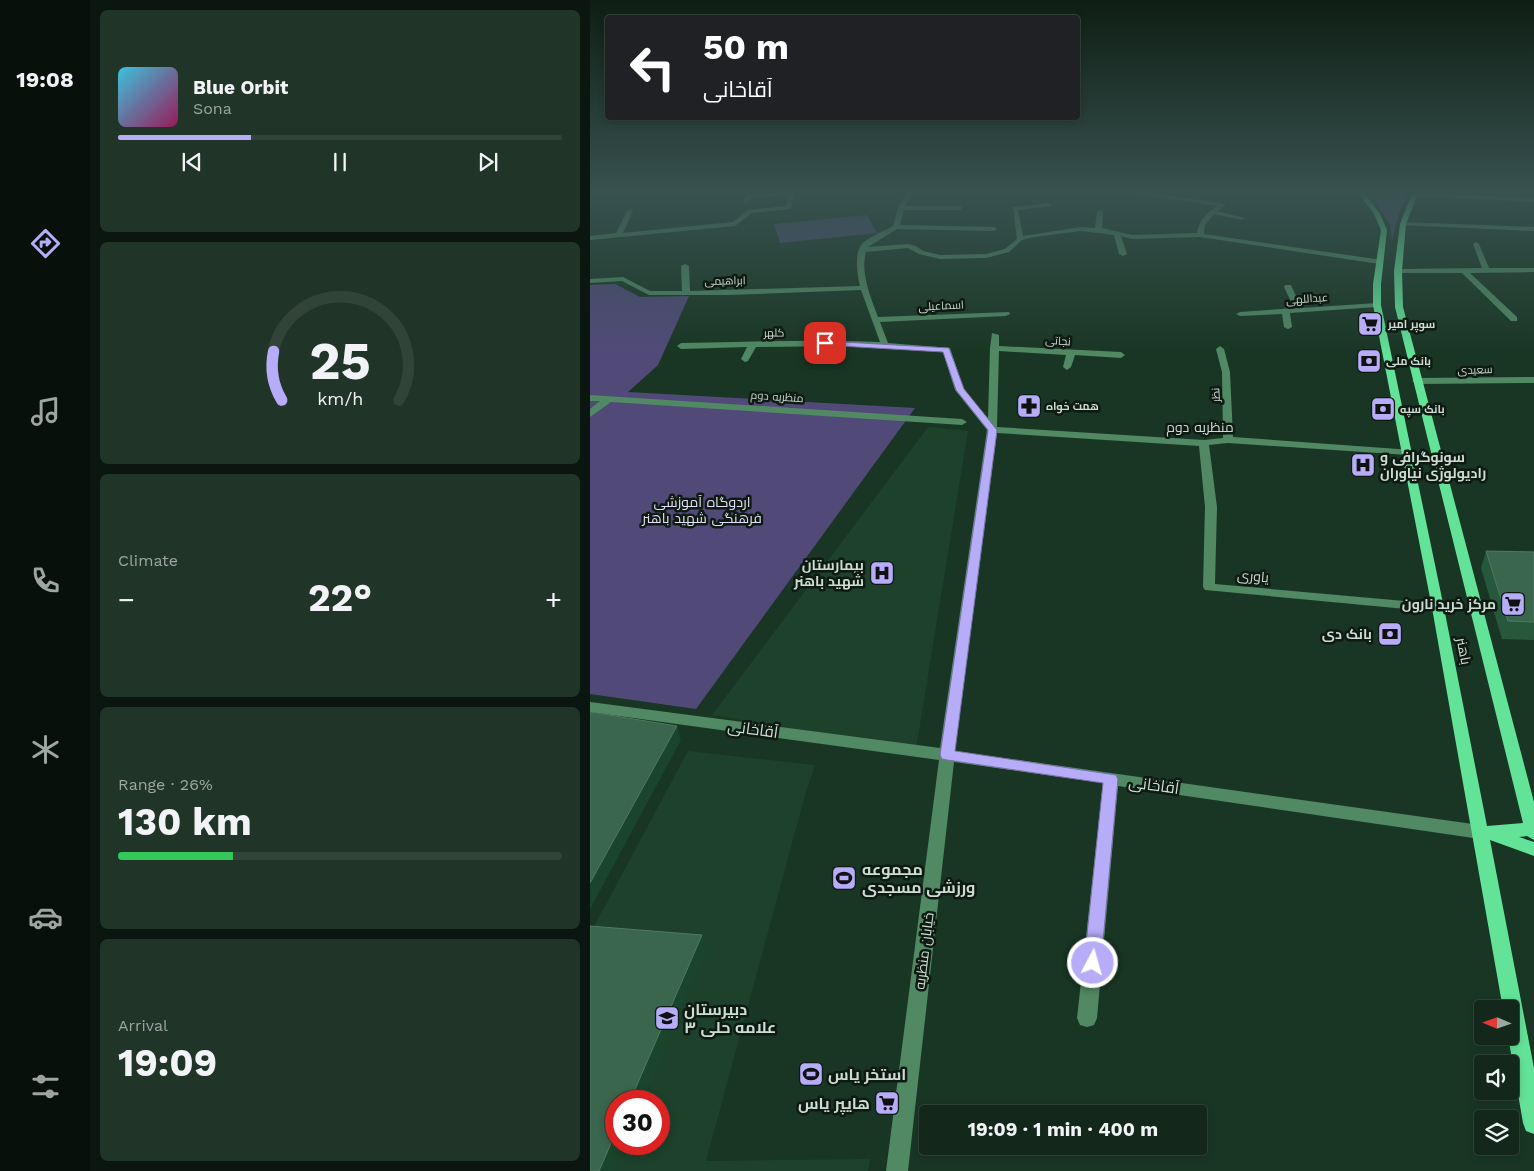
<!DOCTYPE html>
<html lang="en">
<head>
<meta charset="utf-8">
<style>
	:root { --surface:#13281b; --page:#203428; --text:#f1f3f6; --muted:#9da6a3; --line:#32443a; --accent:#b6acf8 }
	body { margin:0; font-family:"Work Sans",Cairo,sans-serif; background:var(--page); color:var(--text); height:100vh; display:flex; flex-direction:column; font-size:19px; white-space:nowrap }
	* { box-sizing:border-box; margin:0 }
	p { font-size:16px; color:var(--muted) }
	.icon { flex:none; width:28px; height:28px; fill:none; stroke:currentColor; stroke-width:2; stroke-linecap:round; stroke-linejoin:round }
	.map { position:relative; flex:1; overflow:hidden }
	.side { display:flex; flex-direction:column; gap:10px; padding:10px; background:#0a160f; width:500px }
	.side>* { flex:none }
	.hud { position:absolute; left:15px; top:15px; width:475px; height:105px; border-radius:5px; box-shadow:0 2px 8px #0003,0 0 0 1px var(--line); background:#202124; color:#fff; overflow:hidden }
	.needle { width:32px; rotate:272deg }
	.tools { position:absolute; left:884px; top:1000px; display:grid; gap:10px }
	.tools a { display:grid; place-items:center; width:45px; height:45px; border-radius:5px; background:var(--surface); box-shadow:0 2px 8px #0003,0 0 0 1px var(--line); font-size:25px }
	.speed { position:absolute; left:15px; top:1090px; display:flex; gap:10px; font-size:25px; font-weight:700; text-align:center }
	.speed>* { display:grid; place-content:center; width:65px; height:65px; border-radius:50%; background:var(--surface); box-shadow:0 2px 8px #0003,0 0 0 1px var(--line); line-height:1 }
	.speed .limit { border:8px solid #d22; background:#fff; color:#111 }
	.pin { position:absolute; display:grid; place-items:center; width:42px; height:42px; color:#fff; margin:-21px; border-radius:10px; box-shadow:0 2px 8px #0006 }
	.me { position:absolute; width:55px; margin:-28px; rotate:6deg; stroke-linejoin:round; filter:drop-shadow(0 0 4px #0008) }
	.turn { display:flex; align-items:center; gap:18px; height:105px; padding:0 15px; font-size:22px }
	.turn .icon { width:65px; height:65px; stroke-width:2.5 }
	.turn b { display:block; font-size:35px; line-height:42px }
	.big { font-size:38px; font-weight:700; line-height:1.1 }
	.side .card { flex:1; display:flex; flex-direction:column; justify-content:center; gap:8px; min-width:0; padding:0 18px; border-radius:8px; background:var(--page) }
	.side .dial { align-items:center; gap:0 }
	.dial svg { height:130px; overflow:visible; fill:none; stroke:var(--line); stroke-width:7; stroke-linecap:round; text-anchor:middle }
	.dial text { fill:var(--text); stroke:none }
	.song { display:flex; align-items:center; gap:15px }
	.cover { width:60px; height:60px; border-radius:8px; background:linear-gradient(135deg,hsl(190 70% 55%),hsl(330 70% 35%)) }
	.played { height:5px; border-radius:2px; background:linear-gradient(90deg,var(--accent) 30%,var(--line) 30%) }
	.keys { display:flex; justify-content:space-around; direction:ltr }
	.heat { display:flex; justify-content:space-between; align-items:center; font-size:28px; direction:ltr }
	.charge { height:8px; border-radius:4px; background:linear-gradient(90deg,#34c759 26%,var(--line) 0) }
	.trip { position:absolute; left:329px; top:1105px; width:288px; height:50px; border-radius:5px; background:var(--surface); box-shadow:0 2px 8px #0003,0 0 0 1px var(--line); font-weight:700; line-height:50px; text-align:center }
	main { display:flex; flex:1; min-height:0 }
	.tab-bar { display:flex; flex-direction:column; width:90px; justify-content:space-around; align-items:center; background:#08100b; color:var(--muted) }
	.tab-bar .icon { width:35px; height:35px }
	.tab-bar .selected { color:var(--accent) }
	.tab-bar b { font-size:22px; color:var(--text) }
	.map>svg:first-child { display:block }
</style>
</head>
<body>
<main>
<nav class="tab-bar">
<b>19:08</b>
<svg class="icon selected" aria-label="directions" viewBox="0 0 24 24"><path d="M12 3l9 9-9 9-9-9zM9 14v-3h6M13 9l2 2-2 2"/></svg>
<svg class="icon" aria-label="music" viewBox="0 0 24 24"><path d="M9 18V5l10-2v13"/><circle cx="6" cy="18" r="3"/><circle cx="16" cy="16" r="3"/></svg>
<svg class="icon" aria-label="phone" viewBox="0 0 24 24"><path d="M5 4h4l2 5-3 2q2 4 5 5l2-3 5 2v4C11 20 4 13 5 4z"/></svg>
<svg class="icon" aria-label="climate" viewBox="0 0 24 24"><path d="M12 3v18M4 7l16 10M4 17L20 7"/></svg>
<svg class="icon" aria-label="car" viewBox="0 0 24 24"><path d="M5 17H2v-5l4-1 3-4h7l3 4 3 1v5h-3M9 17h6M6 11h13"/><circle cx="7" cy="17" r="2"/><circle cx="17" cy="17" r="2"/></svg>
<svg class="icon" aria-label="filters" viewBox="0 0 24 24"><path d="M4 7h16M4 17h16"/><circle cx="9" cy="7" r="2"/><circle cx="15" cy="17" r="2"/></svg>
</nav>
<section class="side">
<div class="card">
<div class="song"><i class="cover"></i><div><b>Blue Orbit</b><p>Sona</p></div></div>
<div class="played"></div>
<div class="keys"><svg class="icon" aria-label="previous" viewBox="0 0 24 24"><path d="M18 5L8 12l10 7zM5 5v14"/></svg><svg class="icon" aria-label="pause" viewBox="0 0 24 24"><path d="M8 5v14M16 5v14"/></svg><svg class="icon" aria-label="next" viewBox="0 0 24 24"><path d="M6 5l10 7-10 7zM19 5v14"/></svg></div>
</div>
<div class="card dial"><svg viewBox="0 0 100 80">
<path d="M14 69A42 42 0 1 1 86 69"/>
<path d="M14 69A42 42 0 0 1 9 39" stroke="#b6acf8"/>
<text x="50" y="56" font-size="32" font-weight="700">25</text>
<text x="50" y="72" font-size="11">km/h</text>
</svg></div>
<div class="card"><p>Climate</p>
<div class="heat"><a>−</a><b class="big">22°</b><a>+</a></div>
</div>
<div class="card"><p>Range · 26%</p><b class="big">130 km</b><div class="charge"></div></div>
<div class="card"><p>Arrival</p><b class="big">19:09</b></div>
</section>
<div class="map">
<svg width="944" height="1171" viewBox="0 0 944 1171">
	<rect width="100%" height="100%" fill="#193624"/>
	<!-- built -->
	<g fill="#1d412b" fill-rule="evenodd">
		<polygon points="338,427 378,431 326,749 122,715"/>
		<path d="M98 751 225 765 215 795 116 1161 280 1159 278 1171H0V934ZM26 1101H69V1144H26Z"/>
	</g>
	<!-- green -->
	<g fill="#514a79">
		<polygon points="777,191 819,191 809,213 802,240 800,224"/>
		<polygon points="277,215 287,233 190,243 184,224"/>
		<polygon points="25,284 50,297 99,296 68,365 38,392 325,408 106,709 0,694 0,285"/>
	</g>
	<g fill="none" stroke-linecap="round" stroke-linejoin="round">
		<!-- minor -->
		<g fill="#508964" fill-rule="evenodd">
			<polygon points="205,191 201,209 162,213 145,226 0,240 0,236 26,233 37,211 40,209 43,211 33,233 143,222 158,210 196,206 198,195 161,198 156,204 153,202 156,195"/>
			<path d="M318 191H324L315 206H370L373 208 370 210H314L310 225 404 227 407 229 404 231 307 229 278 247 318 244 326 246 333 251 350 255 396 254 415 249 427 239 423 207 459 203 462 205 461 206 428 210 433 236 491 227 505 228 507 212 510 210 513 212 512 228 542 235 607 233C609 220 617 213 627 206L532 191H547L635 204V206L627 211 655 218 652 220 624 214 615 225 614 234 792 260V264H789L610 237 542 239 531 236 537 254 533 256 529 254 524 235 491 231 444 237 432 240 419 252 396 258 350 259 329 254 318 248 276 252C270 273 281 298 288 317L419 312 420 314 416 316 290 322 298 343 360 348 374 390 398 418 400 348 402 333 409 335V346L531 352 535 355 531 358 485 355 481 367 477 370 473 367 476 355 409 351 407 427 614 440 633 438 632 372 626 349 630 346 634 349 640 372 643 437 822 450 823 452 818 455 638 443 619 445 627 507 625 584 848 604 854 608 848 612 615 590 613 587 615 507 609 446 407 433 365 751 890 825 896 827 898 832 896 837 890 839 528 786 507 1018 504 1025 497 1027 490 1025 487 1018 513 783 364 762 318 1171H296L349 760 0 712V702L350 748 397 430 365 390 353 352 253 346 166 347 158 361 155 362 151 359 157 347 91 349 87 346 91 343C157 342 223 339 290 342L271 290 138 295H59L32 281 0 283V279L33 277 60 291H92L91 266 95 264 99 266 100 291 270 286C267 274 264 254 272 244 277 238 296 230 303 226L308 208Z"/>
			<polygon points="825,193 944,198 944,202 823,196"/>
			<polygon points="813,222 944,227 944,231 811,225 810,224"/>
			<polygon points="886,242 889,244 899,268 944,268 944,272 880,273 927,317 927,321 921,321 872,273 808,273 804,271 808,269 892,268 883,244"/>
			<polygon points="695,285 701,285 711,308 787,303 791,305 787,307 700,313 702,327 698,329 694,327 692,314 650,316 646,314 650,312 704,308 694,287"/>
			<polygon points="944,377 944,383 827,384 822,381 827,378"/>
			<polygon points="0,395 372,419 377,422 372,425 21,402 0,417 0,409 10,401 0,401"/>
		</g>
		<!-- major -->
		<polygon fill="#63e398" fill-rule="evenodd" points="767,191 773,191 790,214 797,230 791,284 791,305 854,608 897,826 933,823 805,307 804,271 810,224 823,191 829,191 816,224 812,271 813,307 944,802 944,840 937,836 929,837 944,842 944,856 900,840 944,1068 944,1134 936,1131 933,1123 918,1036 920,1036 920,1009 913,1009 842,608 783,305 783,284 791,230 784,214"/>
	</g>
	<!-- wall -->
	<polygon fill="#27583c" points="896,551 944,552 944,640 912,639 891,568"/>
	<!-- shaded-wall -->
	<g fill="#1a442c">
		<polygon points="87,726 91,740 0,909 0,883"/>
		<polygon points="112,935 117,949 53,1101 40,1101"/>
		<polygon points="26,1132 26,1144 35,1144 23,1171 9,1171"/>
	</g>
	<!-- building -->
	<g fill="#39664c" stroke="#507961">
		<polygon points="896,551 944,552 944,622 918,621"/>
		<polygon points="0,712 87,726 0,883"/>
		<polygon points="0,926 112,935 40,1101 26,1101 26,1132 9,1171 0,1171"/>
	</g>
	<!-- sky -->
	<linearGradient id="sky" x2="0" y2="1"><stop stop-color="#0e1e14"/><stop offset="0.54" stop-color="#385250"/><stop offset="1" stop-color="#385250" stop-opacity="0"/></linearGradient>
	<rect width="944" height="355" fill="url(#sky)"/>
	<!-- route -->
	<polygon fill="#b6acf8" stroke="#7670a1" points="235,341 359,348 374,389 407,430 365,751 526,775 528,779 511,963 509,968 503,971 497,968 494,963 513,783 357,760 352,759 350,755 398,430 366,390 353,352 233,345 231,343"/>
	<!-- icons -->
	<defs>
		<symbol id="supermarket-square" viewBox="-11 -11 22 22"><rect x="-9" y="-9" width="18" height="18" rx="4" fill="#b6acf8" stroke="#0e1a12"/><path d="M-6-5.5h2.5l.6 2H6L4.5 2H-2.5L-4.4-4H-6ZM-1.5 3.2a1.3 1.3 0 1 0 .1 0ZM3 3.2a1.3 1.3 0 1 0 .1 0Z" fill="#111"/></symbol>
		<symbol id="bank-square" viewBox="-11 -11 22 22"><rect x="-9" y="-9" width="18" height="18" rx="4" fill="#b6acf8" stroke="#0e1a12"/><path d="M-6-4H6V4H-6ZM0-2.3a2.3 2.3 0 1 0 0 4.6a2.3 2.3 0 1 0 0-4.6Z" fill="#111"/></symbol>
		<symbol id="pharmacy-square" viewBox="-11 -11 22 22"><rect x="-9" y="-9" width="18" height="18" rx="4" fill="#b6acf8" stroke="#0e1a12"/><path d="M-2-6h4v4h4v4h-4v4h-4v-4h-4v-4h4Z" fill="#111"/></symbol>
		<symbol id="hospital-square" viewBox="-11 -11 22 22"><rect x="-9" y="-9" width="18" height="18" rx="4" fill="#b6acf8" stroke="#0e1a12"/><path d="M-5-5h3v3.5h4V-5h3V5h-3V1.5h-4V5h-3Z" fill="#111"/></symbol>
		<symbol id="stadium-square" viewBox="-11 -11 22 22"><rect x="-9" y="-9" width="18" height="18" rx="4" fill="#b6acf8" stroke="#0e1a12"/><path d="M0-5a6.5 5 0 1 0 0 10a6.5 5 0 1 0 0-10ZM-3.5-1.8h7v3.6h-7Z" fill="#111"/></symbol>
		<symbol id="school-square" viewBox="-11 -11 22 22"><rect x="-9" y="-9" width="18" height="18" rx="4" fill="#b6acf8" stroke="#0e1a12"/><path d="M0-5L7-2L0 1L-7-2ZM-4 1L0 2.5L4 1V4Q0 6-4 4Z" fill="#111"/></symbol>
	</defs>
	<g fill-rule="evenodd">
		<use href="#supermarket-square" x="766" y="310" width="28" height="28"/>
		<use href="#bank-square" x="765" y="347" width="28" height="28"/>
		<use href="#pharmacy-square" x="425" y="392" width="28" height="28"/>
		<use href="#bank-square" x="779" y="395" width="28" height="28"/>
		<use href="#hospital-square" x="759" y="451" width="28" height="28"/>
		<use href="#hospital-square" x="278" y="559" width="28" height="28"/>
		<use href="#supermarket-square" x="909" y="590" width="28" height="28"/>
		<use href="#bank-square" x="786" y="620" width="28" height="28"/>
		<use href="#stadium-square" x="240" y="864" width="28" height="28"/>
		<use href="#school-square" x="63" y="1004" width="28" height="28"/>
		<use href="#stadium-square" x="207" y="1060" width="28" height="28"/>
		<use href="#supermarket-square" x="283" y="1089" width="28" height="28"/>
	</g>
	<g text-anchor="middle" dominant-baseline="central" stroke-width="5" stroke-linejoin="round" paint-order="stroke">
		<!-- far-street labels -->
		<g font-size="11" fill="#ccddd1" stroke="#0e1a12">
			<text transform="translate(135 281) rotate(-1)">ابراهیمی</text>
			<text transform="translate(717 299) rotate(-4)">عبداللهی</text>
			<text transform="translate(351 306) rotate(-3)">اسماعیلی</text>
			<text transform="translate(184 333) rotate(-1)">کلهر</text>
			<text transform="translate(468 341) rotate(4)">نجاتی</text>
			<text transform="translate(885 370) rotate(-1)">سعیدی</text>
			<text transform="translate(626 395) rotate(-93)">نظر</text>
			<text transform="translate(187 397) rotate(4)">منظریه دوم</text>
		</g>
		<!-- far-poi labels -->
		<g font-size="11" font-weight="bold" fill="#ccddd1" stroke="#0e1a12" text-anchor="start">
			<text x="798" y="324">سوپر امیر</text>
			<text x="796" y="361">بانک ملی</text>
			<text x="456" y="406">همت خواه</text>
			<text x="810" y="409">بانک سپه</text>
		</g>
		<!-- street labels -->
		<g font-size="14" fill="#ccddd1" stroke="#0e1a12">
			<text x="610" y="427">منظریه دوم</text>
			<text transform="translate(663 576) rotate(5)">یاوری</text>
			<text transform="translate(874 651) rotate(79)">باهنر</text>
			<text transform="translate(334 951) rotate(-83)">خیابان منظریه</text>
		</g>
		<!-- poi labels -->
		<g font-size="14" font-weight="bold" fill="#ccddd1" stroke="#0e1a12" text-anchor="end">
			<text x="790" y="457" text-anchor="start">سونوگرافی و<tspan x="790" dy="16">رادیولوژی نیاوران</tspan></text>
			<text x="274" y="565">بیمارستان<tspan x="274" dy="16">شهید باهنر</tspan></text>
			<text x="906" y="604">مرکز خرید نارون</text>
			<text x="782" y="634">بانک دی</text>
		</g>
		<!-- park labels -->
		<g font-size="14" fill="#e2e0f7" stroke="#0e1a12">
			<text x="112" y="502">اردوگاه آموزشی<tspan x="112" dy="16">فرهنگی شهید باهنر</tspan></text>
		</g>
		<!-- near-street labels -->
		<g font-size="16" fill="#ccddd1" stroke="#0e1a12">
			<text transform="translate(163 729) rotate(8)">آقاخانی</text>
			<text transform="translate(564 785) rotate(8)">آقاخانی</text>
		</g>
		<!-- near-poi labels -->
		<g font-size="16" font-weight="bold" fill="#ccddd1" stroke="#0e1a12" text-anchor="start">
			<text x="272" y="869">مجموعه<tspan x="272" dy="18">ورزشی مسجدی</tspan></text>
			<text x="94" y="1009">دبیرستان<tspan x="94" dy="18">علامه حلی ۳</tspan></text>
			<text x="238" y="1074">استخر یاس</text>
			<text x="280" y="1103" text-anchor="end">هایپر یاس</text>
		</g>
	</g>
</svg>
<div class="tools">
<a><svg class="needle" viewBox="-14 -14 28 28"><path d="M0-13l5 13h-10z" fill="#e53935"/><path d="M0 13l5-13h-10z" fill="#9da6a3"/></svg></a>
<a><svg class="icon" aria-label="sound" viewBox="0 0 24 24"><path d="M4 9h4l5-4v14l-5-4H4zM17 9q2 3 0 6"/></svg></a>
<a><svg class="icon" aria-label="layers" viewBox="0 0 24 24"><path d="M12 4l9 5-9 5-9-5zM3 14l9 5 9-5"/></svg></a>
</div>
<div class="speed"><div class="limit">30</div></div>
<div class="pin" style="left:235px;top:343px;background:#d93025"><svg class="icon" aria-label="arrive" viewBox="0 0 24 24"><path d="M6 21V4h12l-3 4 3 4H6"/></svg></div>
<svg class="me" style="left:503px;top:963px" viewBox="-20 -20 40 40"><circle r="17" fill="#b6acf8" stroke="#fff" stroke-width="3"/><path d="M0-11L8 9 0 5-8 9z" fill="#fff"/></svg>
<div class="trip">19:09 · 1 min · 400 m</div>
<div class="hud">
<div class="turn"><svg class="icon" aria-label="left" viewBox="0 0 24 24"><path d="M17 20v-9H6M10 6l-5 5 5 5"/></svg><div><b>50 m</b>آقاخانی</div></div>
</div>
</div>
</main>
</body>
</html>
